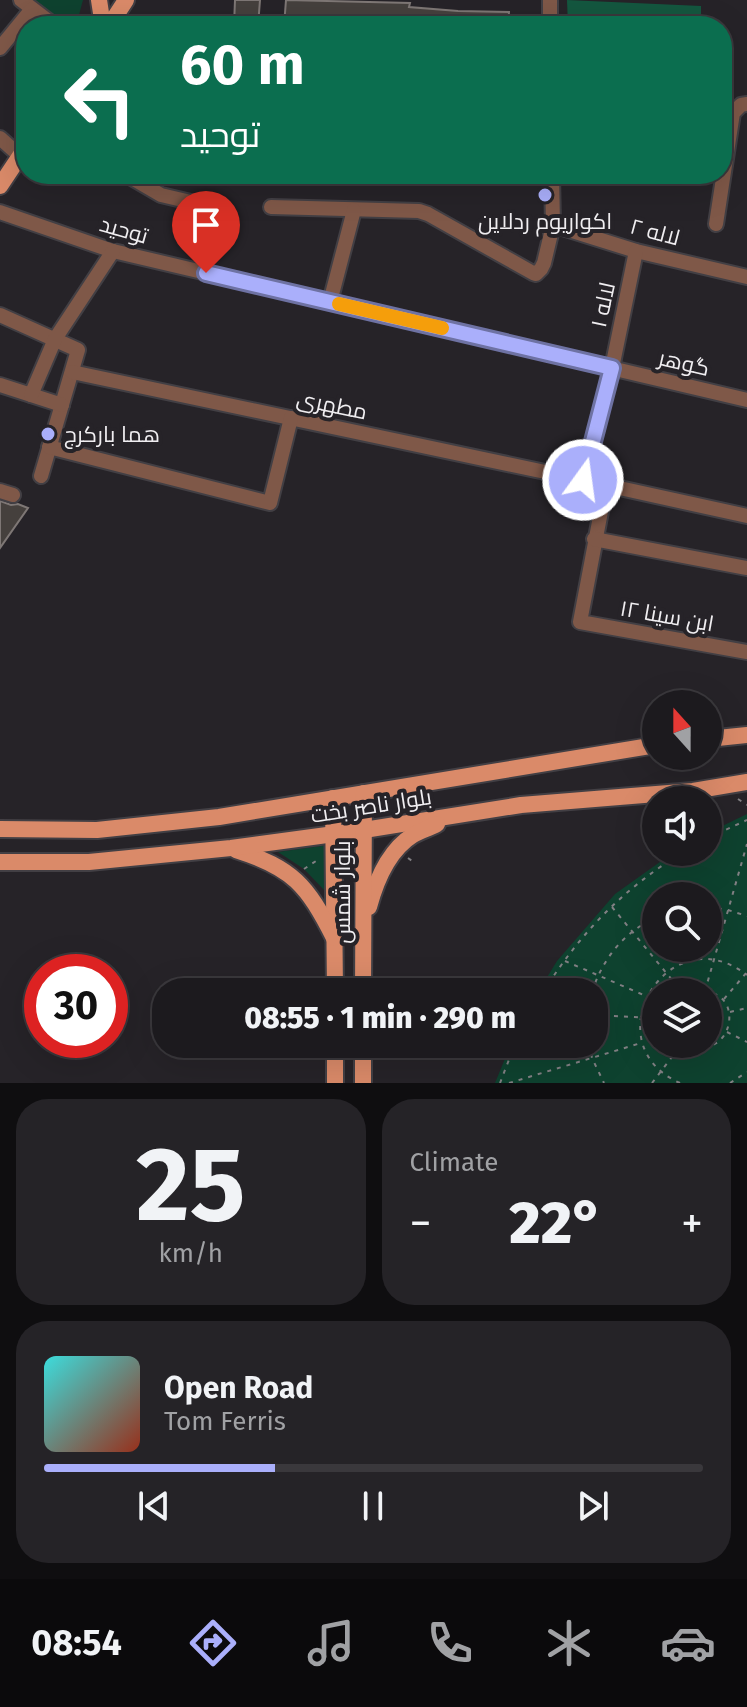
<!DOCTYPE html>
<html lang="en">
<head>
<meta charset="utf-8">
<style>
	:root { --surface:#1c1a1e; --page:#252327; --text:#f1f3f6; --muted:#a0a1a4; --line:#3a383c; --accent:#aaaffb }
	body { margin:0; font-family:"Fira Sans",Cairo,sans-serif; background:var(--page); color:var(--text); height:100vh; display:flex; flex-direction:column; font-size:30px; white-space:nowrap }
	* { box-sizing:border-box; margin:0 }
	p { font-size:26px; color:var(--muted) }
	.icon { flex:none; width:44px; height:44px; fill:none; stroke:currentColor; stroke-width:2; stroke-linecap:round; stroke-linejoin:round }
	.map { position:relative; height:1083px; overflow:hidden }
	.sheet { display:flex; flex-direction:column; gap:16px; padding:16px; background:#0f0e10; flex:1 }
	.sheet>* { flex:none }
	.guide { position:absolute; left:16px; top:16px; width:716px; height:168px; border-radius:32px; box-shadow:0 8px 32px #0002,0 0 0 2px var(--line); background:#0b6e4f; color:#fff; overflow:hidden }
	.needle { width:52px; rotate:339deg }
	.buttons { position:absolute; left:642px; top:690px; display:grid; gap:16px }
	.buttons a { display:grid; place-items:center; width:80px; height:80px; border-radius:50%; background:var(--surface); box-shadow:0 8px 32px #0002,0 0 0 2px var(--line); font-size:40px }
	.speed { position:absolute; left:24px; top:954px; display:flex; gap:16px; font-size:40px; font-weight:700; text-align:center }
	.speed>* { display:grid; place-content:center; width:104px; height:104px; border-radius:50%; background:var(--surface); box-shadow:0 8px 32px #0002,0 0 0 2px var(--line); line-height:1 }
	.speed .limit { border:12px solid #d22; background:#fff; color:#111 }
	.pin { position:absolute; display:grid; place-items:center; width:68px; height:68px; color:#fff; margin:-82px -34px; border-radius:50% 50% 50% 0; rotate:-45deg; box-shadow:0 0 8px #0007 }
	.pin .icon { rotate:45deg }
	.me { position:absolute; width:88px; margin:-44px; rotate:14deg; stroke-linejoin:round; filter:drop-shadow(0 0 6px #0008) }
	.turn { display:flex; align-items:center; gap:28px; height:168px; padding:0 32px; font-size:36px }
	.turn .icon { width:104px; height:104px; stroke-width:2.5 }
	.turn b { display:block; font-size:56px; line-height:68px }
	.big { font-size:60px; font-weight:800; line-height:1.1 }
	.sheet .widget { flex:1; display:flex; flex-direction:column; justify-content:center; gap:12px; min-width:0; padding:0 28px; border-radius:32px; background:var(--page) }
	.sheet .dial { align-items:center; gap:0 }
	.dial b { font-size:104px; line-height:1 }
	.song { display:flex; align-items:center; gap:24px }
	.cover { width:96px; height:96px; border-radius:12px; background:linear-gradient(135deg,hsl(180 70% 55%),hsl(10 70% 35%)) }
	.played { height:8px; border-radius:4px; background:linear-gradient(90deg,var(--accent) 35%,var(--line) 35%) }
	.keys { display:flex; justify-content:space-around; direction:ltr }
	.heat { display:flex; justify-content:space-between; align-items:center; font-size:44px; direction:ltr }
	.sheet .tiles { flex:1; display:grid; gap:16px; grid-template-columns:1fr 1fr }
	.widget:last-child { grid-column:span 2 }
	.trip { position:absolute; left:152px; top:978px; width:456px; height:80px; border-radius:32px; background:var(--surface); box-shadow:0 8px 32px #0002,0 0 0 2px var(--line); font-weight:800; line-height:80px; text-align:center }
	.menu { display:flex; height:128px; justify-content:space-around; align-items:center; background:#0b0a0c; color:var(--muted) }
	.menu .icon { width:56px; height:56px }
	.menu .current { color:var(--accent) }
	.menu b { font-size:36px; color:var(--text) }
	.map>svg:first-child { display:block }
</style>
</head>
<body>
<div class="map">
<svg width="747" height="1083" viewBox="0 0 747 1083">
	<rect width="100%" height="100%" fill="#262328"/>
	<!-- green -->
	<g fill="#0e422f" fill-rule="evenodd">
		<polygon points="30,0 83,0 76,26 65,26"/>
		<path d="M747 814V1083H495L511 1044H594V992H538L557 961 615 894 674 852H708V833ZM656 896H708V948H656ZM656 992H708V1044H656Z"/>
		<polygon points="328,845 326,892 304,869 278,852"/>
	</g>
	<!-- forest -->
	<polygon fill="#14573f" points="567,0 701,6 701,26 568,26"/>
	<!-- building -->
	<g fill="#45403d" stroke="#7e7775" stroke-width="2">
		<polygon points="235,0 260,0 258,26 234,26"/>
		<polygon points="286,0 410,3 409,7 458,11 509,12 508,26 284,26"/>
		<polygon points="0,501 11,505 18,504 28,508 0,548"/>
	</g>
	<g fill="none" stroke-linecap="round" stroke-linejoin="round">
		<defs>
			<g id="minor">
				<polyline points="21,0 55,26"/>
				<polyline points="550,0 550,26"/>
				<polyline points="0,48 32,9"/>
				<polyline points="0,138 20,156"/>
				<polyline points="125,174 161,195 212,207"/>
				<polyline points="271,207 419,211 428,214 533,273 536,274 541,269 544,263 553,225 552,174"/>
				<polyline points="0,212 113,251 747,400"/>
				<polyline points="716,224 733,113 741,105 747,104"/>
				<polyline points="553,225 636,251 747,277"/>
				<polyline points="330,302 354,210"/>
				<polyline points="0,315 78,350 41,476"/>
				<polyline points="72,372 583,480 612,368 636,251"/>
				<polyline points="0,385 62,405"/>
				<polyline points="31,395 55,339 113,251"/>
				<polyline points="49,447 270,503 291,418"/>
				<polyline points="0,491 13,495"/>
				<polyline points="747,516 606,485 580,622 747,652"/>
				<polyline points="594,539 747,568"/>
			</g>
			<g id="major">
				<polyline points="99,0 103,26"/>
				<polyline points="109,26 126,0"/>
				<polyline points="0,186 26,147"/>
				<polyline points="708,739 747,735"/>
				<polyline points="333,798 335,992"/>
				<polyline points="0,829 97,830 219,817 656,745"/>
				<path d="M236 850C293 868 307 885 334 938"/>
				<polyline points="0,862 89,862 231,848 364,830 521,805 693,791 747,782"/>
				<path d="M369 907C376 881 389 850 413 835 421 831 429 828 437 824"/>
				<polyline points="363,992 364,793"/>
				<polyline points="335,1083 335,1044"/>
				<polyline points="363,1083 363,1044"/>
			</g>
		</defs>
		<!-- minor casing -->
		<use href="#minor" stroke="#423f44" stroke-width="18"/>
		<!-- major casing -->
		<use href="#major" stroke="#423f44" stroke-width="20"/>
		<!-- path -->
		<g stroke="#828084" stroke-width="2" stroke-dasharray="4 6" stroke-linecap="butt">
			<polyline points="738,799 747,805"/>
			<polyline points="708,838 747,820"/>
			<polyline points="408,858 415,863"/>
			<polyline points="304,869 319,859"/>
			<polyline points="612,907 682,992"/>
			<polyline points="708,907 728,910 747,916"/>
			<polyline points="565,961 646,996"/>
			<polyline points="705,991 747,844"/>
			<path d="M543 992C582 931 622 890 683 852"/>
			<path d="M592 992C602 960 624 931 656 918"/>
			<polyline points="724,999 747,972"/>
			<polyline points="730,1012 747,1008"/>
			<polyline points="594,1015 656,1018"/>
			<polyline points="727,1032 747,1042"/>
			<polyline points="589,1044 592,1058 604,1083"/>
			<path d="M694 1044C733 1060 747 987 698 992"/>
			<polyline points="500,1083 515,1044"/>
			<polyline points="509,1083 641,1043"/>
			<polyline points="652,1083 682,1044"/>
			<path d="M680 1083C591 1044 668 914 747 975"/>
			<polyline points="730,1083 747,1072"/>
		</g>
		<!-- minor -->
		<use href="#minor" stroke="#7f5848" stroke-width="14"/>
		<!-- major -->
		<use href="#major" stroke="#da8a69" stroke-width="16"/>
	</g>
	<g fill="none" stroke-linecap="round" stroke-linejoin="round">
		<defs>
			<polyline id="route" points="206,273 612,368 583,480"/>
		</defs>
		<!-- route casing -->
		<use href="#route" stroke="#6e72a3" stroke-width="20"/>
		<!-- route -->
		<use href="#route" stroke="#aaaffb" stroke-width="14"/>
		<!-- slow -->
		<polyline stroke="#f59e0b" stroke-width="14" points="339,304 442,328"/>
	</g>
	<!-- markers -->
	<g fill="#aaaffb" stroke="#262328" stroke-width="3">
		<circle cx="545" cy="195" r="8"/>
		<circle cx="48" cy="434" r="8"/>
	</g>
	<g text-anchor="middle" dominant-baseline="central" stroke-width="8" stroke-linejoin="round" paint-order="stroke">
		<!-- poi labels -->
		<g font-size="22" fill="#f0eef1" stroke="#262328">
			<text x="545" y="221">اکواریوم ردلاین</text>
			<text x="64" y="434" text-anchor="start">هما بارکرج</text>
		</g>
		<!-- street labels -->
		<g font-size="22" fill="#f0eef1" stroke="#262328">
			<text transform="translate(124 230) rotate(16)">توحید</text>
			<text transform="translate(655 232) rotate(15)">لاله ۲</text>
			<text transform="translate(603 305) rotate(-78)">لاله ۱</text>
			<text transform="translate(684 363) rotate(13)">گوهر</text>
			<text transform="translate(332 405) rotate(12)">مطهری</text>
			<text transform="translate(667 616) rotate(10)">ابن سینا ۱۲</text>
			<text transform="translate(371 806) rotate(-9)">بلوار ناصر بخت</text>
			<text transform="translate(342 892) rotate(-90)">بلوار شمس</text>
		</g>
	</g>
</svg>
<div class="buttons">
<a><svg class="needle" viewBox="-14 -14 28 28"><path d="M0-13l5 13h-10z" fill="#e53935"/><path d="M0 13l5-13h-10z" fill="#a0a1a4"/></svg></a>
<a><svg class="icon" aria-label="sound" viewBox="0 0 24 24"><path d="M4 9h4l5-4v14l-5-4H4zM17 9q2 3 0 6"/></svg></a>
<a><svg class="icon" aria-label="search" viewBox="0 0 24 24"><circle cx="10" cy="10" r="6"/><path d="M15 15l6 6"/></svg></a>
<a><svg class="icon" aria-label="layers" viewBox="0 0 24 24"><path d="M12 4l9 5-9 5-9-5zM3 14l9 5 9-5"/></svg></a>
</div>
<div class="speed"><div class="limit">30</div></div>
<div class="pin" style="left:206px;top:273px;background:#d93025"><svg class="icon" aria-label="arrive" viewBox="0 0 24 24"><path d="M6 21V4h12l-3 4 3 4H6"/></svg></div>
<svg class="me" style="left:583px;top:480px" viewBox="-20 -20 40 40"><circle r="17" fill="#aaaffb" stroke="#fff" stroke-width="3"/><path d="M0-11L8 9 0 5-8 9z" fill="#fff"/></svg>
<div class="trip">08:55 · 1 min · 290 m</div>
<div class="guide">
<div class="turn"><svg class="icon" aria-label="left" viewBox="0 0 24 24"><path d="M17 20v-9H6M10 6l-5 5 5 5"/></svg><div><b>60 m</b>توحید</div></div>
</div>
</div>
<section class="sheet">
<div class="tiles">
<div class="widget dial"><b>25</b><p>km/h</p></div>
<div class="widget"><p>Climate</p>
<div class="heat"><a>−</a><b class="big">22°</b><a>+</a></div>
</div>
<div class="widget">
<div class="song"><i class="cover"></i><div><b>Open Road</b><p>Tom Ferris</p></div></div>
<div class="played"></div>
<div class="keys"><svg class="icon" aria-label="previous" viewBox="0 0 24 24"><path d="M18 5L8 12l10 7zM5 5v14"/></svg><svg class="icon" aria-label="pause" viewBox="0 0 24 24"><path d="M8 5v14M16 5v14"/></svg><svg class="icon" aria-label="next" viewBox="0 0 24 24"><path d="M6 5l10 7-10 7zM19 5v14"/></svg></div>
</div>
</div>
</section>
<nav class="menu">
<b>08:54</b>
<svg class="icon current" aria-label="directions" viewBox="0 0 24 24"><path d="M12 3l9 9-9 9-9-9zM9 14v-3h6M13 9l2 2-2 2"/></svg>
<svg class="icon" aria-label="music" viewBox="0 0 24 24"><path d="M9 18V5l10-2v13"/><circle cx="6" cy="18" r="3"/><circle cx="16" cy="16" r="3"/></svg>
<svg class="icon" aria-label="phone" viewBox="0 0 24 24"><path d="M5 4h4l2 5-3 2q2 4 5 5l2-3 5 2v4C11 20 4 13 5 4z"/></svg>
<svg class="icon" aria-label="climate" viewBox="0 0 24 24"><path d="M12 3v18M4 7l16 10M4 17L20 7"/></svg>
<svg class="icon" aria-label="car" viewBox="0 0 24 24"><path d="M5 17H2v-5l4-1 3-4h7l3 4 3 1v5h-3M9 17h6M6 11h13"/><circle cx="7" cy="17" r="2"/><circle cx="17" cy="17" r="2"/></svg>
</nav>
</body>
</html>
